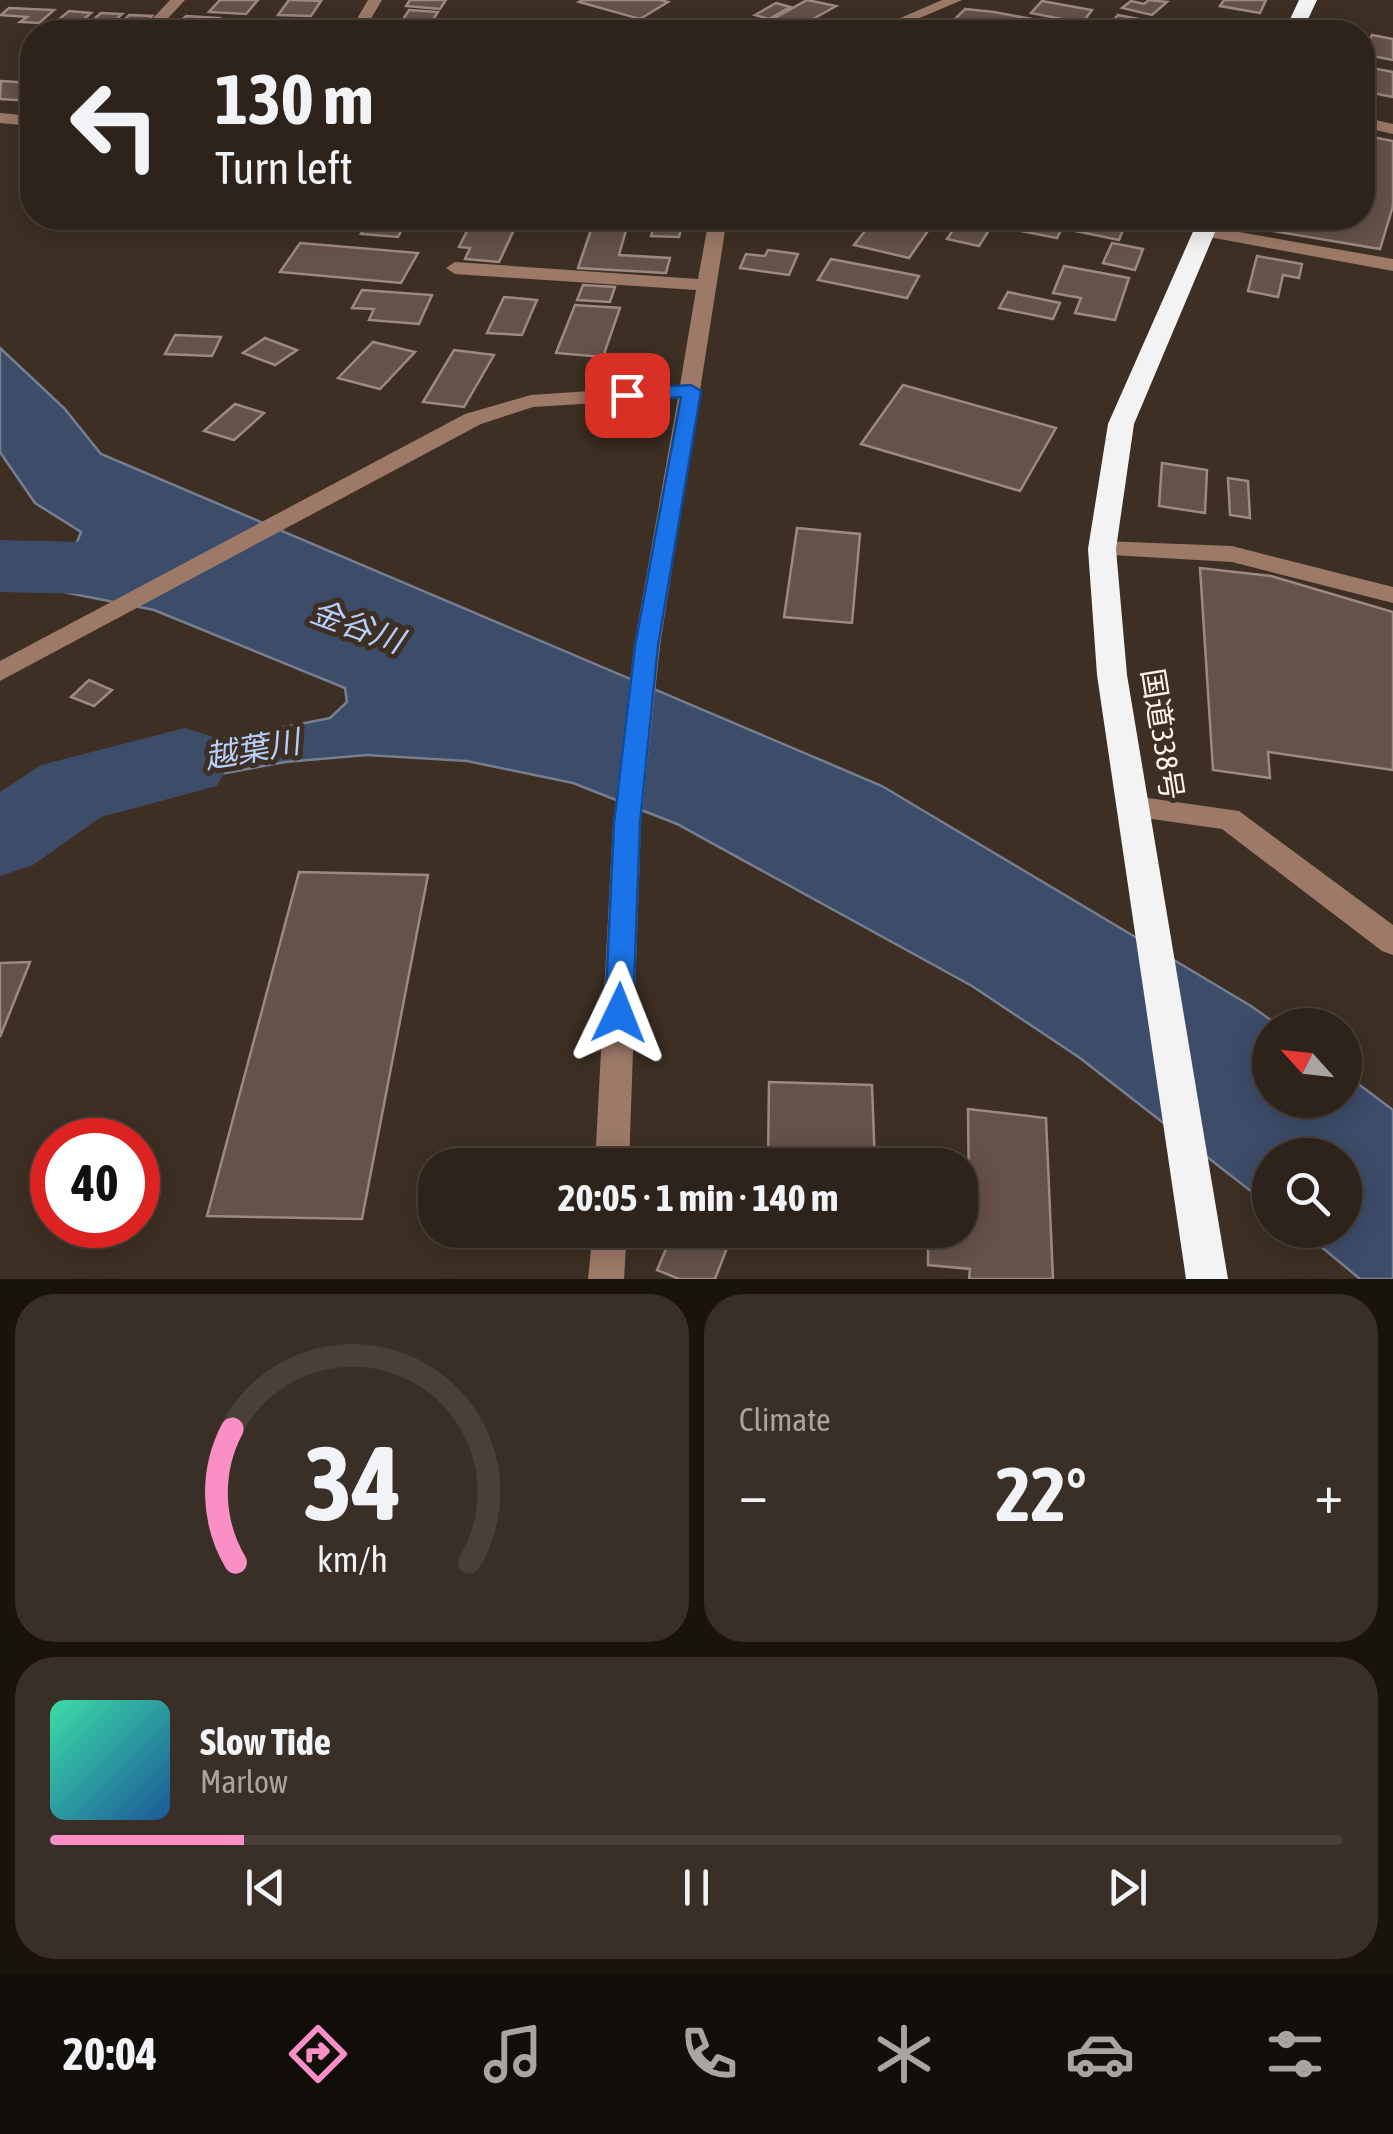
<!DOCTYPE html>
<html lang="en">
<head>
<meta charset="utf-8">
<style>
	:root { --surface:#2e231a; --page:#3a2f27; --text:#f1f3f6; --muted:#a7a4a2; --line:#494039; --accent:#fa8fc6 }
	body { margin:0; font-family:"Asap Condensed","Noto Sans JP",sans-serif; background:var(--page); color:var(--text); height:100vh; display:flex; flex-direction:column; font-size:38px; white-space:nowrap }
	* { box-sizing:border-box; margin:0 }
	p { font-size:32px; color:var(--muted) }
	.icon { flex:none; width:55px; height:55px; fill:none; stroke:currentColor; stroke-width:2; stroke-linecap:round; stroke-linejoin:round }
	.map { position:relative; height:1279px; overflow:hidden }
	.side { display:flex; flex-direction:column; gap:15px; padding:15px; background:#19130e; flex:1 }
	.side>* { flex:none }
	.guide { position:absolute; left:20px; top:20px; width:1355px; height:210px; border-radius:40px; box-shadow:0 5px 25px #0003,0 0 0 2px var(--line); background:#2e231a; color:var(--text); overflow:hidden }
	.needle { width:65px; rotate:297deg }
	.buttons { position:absolute; left:1252px; top:1008px; display:grid; gap:20px }
	.buttons a { display:grid; place-items:center; width:110px; height:110px; border-radius:50%; background:var(--surface); box-shadow:0 5px 25px #0003,0 0 0 2px var(--line); font-size:50px }
	.speed { position:absolute; left:30px; top:1118px; display:flex; gap:20px; font-size:50px; font-weight:700; text-align:center }
	.speed>* { display:grid; place-content:center; width:130px; height:130px; border-radius:50%; background:var(--surface); box-shadow:0 5px 25px #0003,0 0 0 2px var(--line); line-height:1 }
	.speed .limit { border:15px solid #d22; background:#fff; color:#111 }
	.pin { position:absolute; display:grid; place-items:center; width:85px; height:85px; color:#fff; margin:-42px; border-radius:20px; box-shadow:0 5px 15px #0006 }
	.me { position:absolute; width:110px; margin:-55px; rotate:2deg; stroke-linejoin:round; filter:drop-shadow(0 0 8px #0008) }
	.turn { display:flex; align-items:center; gap:35px; height:210px; padding:0 30px; font-size:45px }
	.turn .icon { width:130px; height:130px; stroke-width:2.5 }
	.turn b { display:block; font-size:70px; line-height:85px }
	.big { font-size:75px; font-weight:700; line-height:1.1 }
	.side .widget { flex:1; display:flex; flex-direction:column; justify-content:center; gap:15px; min-width:0; padding:0 35px; border-radius:40px; background:var(--page) }
	.side .dial { align-items:center; gap:0 }
	.dial svg { height:260px; overflow:visible; fill:none; stroke:var(--line); stroke-width:7; stroke-linecap:round; text-anchor:middle }
	.dial text { fill:var(--text); stroke:none }
	.song { display:flex; align-items:center; gap:30px }
	.cover { width:120px; height:120px; border-radius:15px; background:linear-gradient(135deg,hsl(160 70% 55%),hsl(210 70% 35%)) }
	.played { height:10px; border-radius:5px; background:linear-gradient(90deg,var(--accent) 15%,var(--line) 15%) }
	.keys { display:flex; justify-content:space-around; direction:ltr }
	.heat { display:flex; justify-content:space-between; align-items:center; font-size:55px; direction:ltr }
	.side .tiles { flex:1; display:grid; gap:15px; grid-template-columns:1fr 1fr }
	.widget:last-child { grid-column:span 2 }
	.trip { position:absolute; left:418px; top:1148px; width:560px; height:100px; border-radius:40px; background:var(--surface); box-shadow:0 5px 25px #0003,0 0 0 2px var(--line); font-weight:700; line-height:100px; text-align:center }
	.dock { display:flex; height:160px; justify-content:space-around; align-items:center; background:#120e0a; color:var(--muted) }
	.dock .icon { width:70px; height:70px }
	.dock .current { color:var(--accent) }
	.dock b { font-size:45px; color:var(--text) }
	.map>svg:first-child { display:block }
</style>
</head>
<body>
<div class="map">
<svg width="1393" height="1279" viewBox="0 0 1393 1279">
	<rect width="100%" height="100%" fill="#3d2f23"/>
	<!-- water -->
	<polygon fill="#3d4c69" stroke="#767e90" stroke-width="2.5" points="0,348 64,408 101,454 882,786 1251,1006 1278,1025 1270,1025 1270,1100 1345,1100 1345,1074 1393,1110 1393,1279 1360,1279 1301,1230 1345,1230 1345,1155 1270,1155 1270,1206 1080,1058 972,986 677,824 573,783 467,761 367,755 285,762 102,796 73,790 127,758 330,718 347,702 345,688 154,610 38,587 73,552 81,532 35,503 0,452"/>
	<g fill="none" stroke-linecap="round" stroke-linejoin="round">
		<!-- river -->
		<g fill="#3d4c69" fill-rule="evenodd">
			<polygon points="0,540 168,544 196,552 207,570 196,588 168,596 0,592"/>
			<polygon points="185,728 217,738 230,762 217,786 101,817 33,865 0,876 0,792 41,765"/>
		</g>
	</g>
	<!-- building -->
	<g fill="#65524a" stroke="#9e8981" stroke-width="2.5">
		<polygon points="220,0 258,0 246,14 209,12"/>
		<polygon points="289,0 292,0 321,1 311,16 278,15"/>
		<polygon points="410,0 446,0 440,9 406,6"/>
		<polygon points="583,0 660,0 668,2 640,19 579,2"/>
		<polygon points="807,0 836,6 799,27 773,19"/>
		<polygon points="1149,0 1167,2 1152,15 1122,8 1131,1 1144,4"/>
		<polygon points="1224,0 1266,0 1260,13 1220,6"/>
		<polygon points="1042,1 1092,10 1082,23 1031,13"/>
		<polygon points="776,3 790,7 769,19 755,15"/>
		<polygon points="9,8 54,10 39,23 20,22 27,17 1,15"/>
		<polygon points="965,9 994,12 1101,32 1019,32 953,21"/>
		<polygon points="409,10 438,12 427,29 398,27"/>
		<polygon points="69,11 91,13 75,27 52,25"/>
		<polygon points="101,13 122,14 107,28 86,26"/>
		<polygon points="129,15 152,16 140,30 116,29"/>
		<polygon points="1118,15 1144,20 1140,25 1150,27 1146,32 1105,29"/>
		<polygon points="186,16 219,18 205,32 169,32"/>
		<polygon points="236,21 270,23 263,32 227,32"/>
		<polygon points="565,21 615,25 611,32 558,32"/>
		<polygon points="1372,35 1393,39 1393,60 1362,54"/>
		<polygon points="1362,66 1393,72 1393,97 1362,91"/>
		<polygon points="1,81 32,83 32,101 0,99"/>
		<polygon points="1362,135 1393,141 1393,206 1380,249 1249,227 1253,218 1362,218"/>
		<polygon points="371,218 408,218 398,237 361,234"/>
		<polygon points="505,218 541,218 535,228 501,225"/>
		<polygon points="595,218 684,218 679,237 651,236 653,229 627,227 619,255 670,258 666,273 578,268"/>
		<polygon points="875,218 937,218 909,258 854,245"/>
		<polygon points="1023,218 1067,218 1057,238 1016,230"/>
		<polygon points="1083,218 1128,218 1119,240 1076,231"/>
		<polygon points="960,220 991,227 979,246 947,239"/>
		<polygon points="469,227 514,230 499,262 465,259 470,248 459,247"/>
		<polygon points="300,243 418,253 401,283 280,272"/>
		<polygon points="1112,243 1143,249 1135,270 1103,263"/>
		<polygon points="768,250 798,254 789,275 740,268 746,254 765,256"/>
		<polygon points="1257,256 1302,264 1299,278 1283,275 1278,297 1248,291"/>
		<polygon points="831,259 919,276 907,298 818,280"/>
		<polygon points="1064,266 1129,278 1115,320 1075,313 1081,298 1053,293"/>
		<polygon points="583,285 615,287 610,302 577,300"/>
		<polygon points="362,290 432,295 419,324 369,320 374,309 352,308"/>
		<polygon points="1008,292 1060,303 1053,319 999,308"/>
		<polygon points="504,297 537,300 522,335 487,333"/>
		<polygon points="575,305 620,308 603,357 556,353"/>
		<polygon points="175,335 221,337 212,356 165,354"/>
		<polygon points="265,338 297,350 275,365 243,353"/>
		<polygon points="373,342 415,352 380,389 338,378"/>
		<polygon points="454,350 494,355 464,407 423,402"/>
		<polygon points="903,385 1056,428 1020,491 861,444"/>
		<polygon points="235,404 264,413 234,440 204,431"/>
		<polygon points="1162,463 1207,470 1205,513 1159,506"/>
		<polygon points="1228,478 1248,481 1250,518 1230,515"/>
		<polygon points="797,528 860,534 852,623 784,617"/>
		<polygon points="1200,568 1271,576 1393,612 1393,770 1268,752 1270,778 1213,770"/>
		<polygon points="89,680 112,690 94,706 71,697"/>
		<polygon points="299,872 428,875 362,1219 207,1216"/>
		<polygon points="30,962 0,1037 0,963"/>
		<polygon points="769,1082 872,1085 875,1165 768,1165"/>
		<polygon points="968,1109 1046,1118 1053,1279 969,1279 970,1269 928,1265 928,1230 960,1230 960,1200 969,1201"/>
		<polygon points="674,1230 734,1230 715,1279 679,1279 657,1270"/>
	</g>
	<g fill="none" stroke-linecap="round" stroke-linejoin="round">
		<!-- minor -->
		<g fill="#9d7a68" fill-rule="evenodd">
			<polygon points="170,0 185,0 155,32 140,32"/>
			<polygon points="368,0 382,0 363,32 349,32"/>
			<polygon points="942,0 962,0 887,32 868,32"/>
			<polygon points="0,113 32,116 32,126 0,123"/>
			<polygon points="1362,117 1393,124 1393,134 1362,127"/>
			<polygon points="709,218 727,218 660,646 641,823 629,1165 595,1165 613,823 634,646 678,398 533,407 481,424 0,681 0,661 465,414 531,395 680,385 696,290 455,274 446,268 455,262 698,279"/>
			<polygon points="1204,226 1393,259 1393,271 1198,235 1195,231"/>
			<polygon points="1102,541 1232,546 1393,587 1393,603 1232,562 1094,554 1090,549"/>
			<polygon points="1134,796 1239,811 1393,925 1393,955 1382,951 1222,829 1124,815 1120,807 1124,799"/>
			<polygon points="593,1230 627,1230 624,1279 588,1279"/>
		</g>
		<!-- highway -->
		<g fill="#f3f3f3" fill-rule="evenodd">
			<polygon points="1299,0 1317,0 1302,32 1284,32"/>
			<polygon points="1199,218 1221,218 1134,424 1116,549 1127,675 1228,1279 1186,1279 1097,675 1088,549 1108,424"/>
		</g>
	</g>
	<!-- route -->
	<polygon fill="#1a73e8" stroke="#114b97" stroke-width="2.5" points="691,385 701,391 658,646 640,823 633,1013 629,1021 619,1025 609,1021 605,1013 614,823 635,646 681,397 627,401 618,395 627,389"/>
	<g text-anchor="middle" dominant-baseline="central" stroke-width="10" stroke-linejoin="round" paint-order="stroke">
		<!-- street labels -->
		<g font-size="30" fill="#fbf2ea" stroke="#3d2f23">
			<text transform="translate(1163 734) rotate(81)">国道338号</text>
		</g>
		<!-- water labels -->
		<g font-size="32" font-style="italic" fill="#b6cef9" stroke="#3d2f23">
			<text transform="translate(357 626) rotate(20)">金谷川</text>
			<text transform="translate(252 749) rotate(-10)">越葉川</text>
		</g>
	</g>
</svg>
<div class="buttons">
<a><svg class="needle" viewBox="-14 -14 28 28"><path d="M0-13l5 13h-10z" fill="#e53935"/><path d="M0 13l5-13h-10z" fill="#a7a4a2"/></svg></a>
<a><svg class="icon" aria-label="search" viewBox="0 0 24 24"><circle cx="10" cy="10" r="6"/><path d="M15 15l6 6"/></svg></a>
</div>
<div class="speed"><div class="limit">40</div></div>
<div class="pin" style="left:627px;top:395px;background:#d93025"><svg class="icon" aria-label="arrive" viewBox="0 0 24 24"><path d="M6 21V4h12l-3 4 3 4H6"/></svg></div>
<svg class="me" style="left:619px;top:1013px" viewBox="-20 -20 40 40"><path d="M0-17L14 15 0 8-14 15z" fill="#1a73e8" stroke="#fff" stroke-width="4"/></svg>
<div class="trip">20:05 · 1 min · 140 m</div>
<div class="guide">
<div class="turn"><svg class="icon" aria-label="left" viewBox="0 0 24 24"><path d="M17 20v-9H6M10 6l-5 5 5 5"/></svg><div><b>130 m</b>Turn left</div></div>
</div>
</div>
<section class="side">
<div class="tiles">
<div class="widget dial"><svg viewBox="0 0 100 80">
<path d="M14 69A42 42 0 1 1 86 69"/>
<path d="M14 69A42 42 0 0 1 13 28" stroke="#fa8fc6"/>
<text x="50" y="56" font-size="32" font-weight="700">34</text>
<text x="50" y="72" font-size="11">km/h</text>
</svg></div>
<div class="widget"><p>Climate</p>
<div class="heat"><a>−</a><b class="big">22°</b><a>+</a></div>
</div>
<div class="widget">
<div class="song"><i class="cover"></i><div><b>Slow Tide</b><p>Marlow</p></div></div>
<div class="played"></div>
<div class="keys"><svg class="icon" aria-label="previous" viewBox="0 0 24 24"><path d="M18 5L8 12l10 7zM5 5v14"/></svg><svg class="icon" aria-label="pause" viewBox="0 0 24 24"><path d="M8 5v14M16 5v14"/></svg><svg class="icon" aria-label="next" viewBox="0 0 24 24"><path d="M6 5l10 7-10 7zM19 5v14"/></svg></div>
</div>
</div>
</section>
<nav class="dock">
<b>20:04</b>
<svg class="icon current" aria-label="directions" viewBox="0 0 24 24"><path d="M12 3l9 9-9 9-9-9zM9 14v-3h6M13 9l2 2-2 2"/></svg>
<svg class="icon" aria-label="music" viewBox="0 0 24 24"><path d="M9 18V5l10-2v13"/><circle cx="6" cy="18" r="3"/><circle cx="16" cy="16" r="3"/></svg>
<svg class="icon" aria-label="phone" viewBox="0 0 24 24"><path d="M5 4h4l2 5-3 2q2 4 5 5l2-3 5 2v4C11 20 4 13 5 4z"/></svg>
<svg class="icon" aria-label="climate" viewBox="0 0 24 24"><path d="M12 3v18M4 7l16 10M4 17L20 7"/></svg>
<svg class="icon" aria-label="car" viewBox="0 0 24 24"><path d="M5 17H2v-5l4-1 3-4h7l3 4 3 1v5h-3M9 17h6M6 11h13"/><circle cx="7" cy="17" r="2"/><circle cx="17" cy="17" r="2"/></svg>
<svg class="icon" aria-label="filters" viewBox="0 0 24 24"><path d="M4 7h16M4 17h16"/><circle cx="9" cy="7" r="2"/><circle cx="15" cy="17" r="2"/></svg>
</nav>
</body>
</html>
